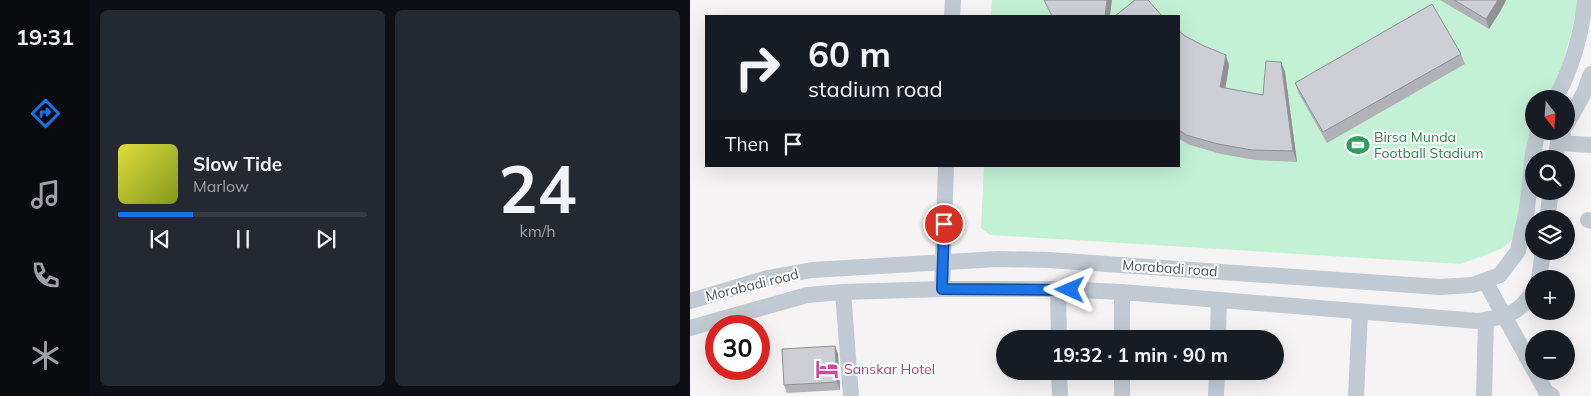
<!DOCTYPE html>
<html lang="en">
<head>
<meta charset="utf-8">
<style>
	:root { --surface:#171b24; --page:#242831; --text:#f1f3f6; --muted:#9ea1a6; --line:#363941; --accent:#1a73e8 }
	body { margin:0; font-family:Mulish,sans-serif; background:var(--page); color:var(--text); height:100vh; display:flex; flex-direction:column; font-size:19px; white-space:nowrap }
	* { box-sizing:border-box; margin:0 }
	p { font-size:16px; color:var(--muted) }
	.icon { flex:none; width:28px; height:28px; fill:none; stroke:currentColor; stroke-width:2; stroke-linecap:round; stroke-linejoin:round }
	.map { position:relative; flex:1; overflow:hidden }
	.side { display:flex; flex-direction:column; gap:10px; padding:10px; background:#0d0f14; width:600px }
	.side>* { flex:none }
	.top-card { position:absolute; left:15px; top:15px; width:475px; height:152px; border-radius:0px; box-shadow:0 5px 20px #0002; background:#171b24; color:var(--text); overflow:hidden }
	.needle { width:32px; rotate:163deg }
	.tools { position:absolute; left:835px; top:90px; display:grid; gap:10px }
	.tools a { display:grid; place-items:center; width:50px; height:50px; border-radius:50%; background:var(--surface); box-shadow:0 5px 20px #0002; font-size:25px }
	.speed { position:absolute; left:15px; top:315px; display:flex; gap:10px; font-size:25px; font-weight:700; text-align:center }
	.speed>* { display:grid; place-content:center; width:65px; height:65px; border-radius:50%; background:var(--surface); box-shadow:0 5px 20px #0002; line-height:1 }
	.speed .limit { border:8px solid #d22; background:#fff; color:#111 }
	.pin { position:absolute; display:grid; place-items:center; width:42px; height:42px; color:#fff; margin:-21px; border:2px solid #fff; border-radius:50%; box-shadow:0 1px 5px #0007 }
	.me { position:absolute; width:55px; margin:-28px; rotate:271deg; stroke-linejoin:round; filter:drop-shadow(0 0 4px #0008) }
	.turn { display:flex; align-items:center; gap:18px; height:105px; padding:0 20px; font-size:22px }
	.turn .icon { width:65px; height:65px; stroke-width:2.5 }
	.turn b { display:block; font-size:35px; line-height:42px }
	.then { display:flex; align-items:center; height:48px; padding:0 20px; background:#0003; gap:10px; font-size:19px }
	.side .card { flex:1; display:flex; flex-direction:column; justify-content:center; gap:8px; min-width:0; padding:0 18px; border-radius:8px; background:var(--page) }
	.side .dial { align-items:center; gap:0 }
	.dial b { font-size:65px; line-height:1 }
	.song { display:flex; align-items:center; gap:15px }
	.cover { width:60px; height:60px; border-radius:8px; background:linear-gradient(135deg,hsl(60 70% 55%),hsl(70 70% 35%)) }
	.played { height:5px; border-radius:2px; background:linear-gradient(90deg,var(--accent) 30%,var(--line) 30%) }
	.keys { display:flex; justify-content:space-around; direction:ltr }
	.side .tiles { flex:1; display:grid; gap:10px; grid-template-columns:repeat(2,1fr) }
	.trip { position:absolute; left:306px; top:330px; width:288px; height:50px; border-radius:25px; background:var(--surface); box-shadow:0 5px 20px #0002; font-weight:700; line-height:50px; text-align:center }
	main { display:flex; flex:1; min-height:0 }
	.tabs { display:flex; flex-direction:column; width:90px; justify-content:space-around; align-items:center; background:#090b0e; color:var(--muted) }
	.tabs .icon { width:35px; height:35px }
	.tabs .selected { color:var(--accent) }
	.tabs b { font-size:22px; color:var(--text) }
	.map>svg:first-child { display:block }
</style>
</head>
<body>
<main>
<nav class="tabs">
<b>19:31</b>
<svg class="icon selected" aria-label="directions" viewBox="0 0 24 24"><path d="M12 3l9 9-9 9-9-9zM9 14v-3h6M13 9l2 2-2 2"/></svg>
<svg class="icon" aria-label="music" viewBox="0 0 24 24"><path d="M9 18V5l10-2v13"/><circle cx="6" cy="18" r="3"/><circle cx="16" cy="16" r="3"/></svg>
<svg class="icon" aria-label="phone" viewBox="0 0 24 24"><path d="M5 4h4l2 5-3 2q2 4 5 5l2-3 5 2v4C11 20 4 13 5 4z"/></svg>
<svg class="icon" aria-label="climate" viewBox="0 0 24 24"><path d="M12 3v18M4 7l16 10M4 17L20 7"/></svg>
</nav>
<section class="side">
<div class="tiles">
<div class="card">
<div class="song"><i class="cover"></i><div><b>Slow Tide</b><p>Marlow</p></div></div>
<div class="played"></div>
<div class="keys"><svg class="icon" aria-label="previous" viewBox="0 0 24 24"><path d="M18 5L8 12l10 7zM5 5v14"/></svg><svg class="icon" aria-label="pause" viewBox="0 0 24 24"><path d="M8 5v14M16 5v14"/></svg><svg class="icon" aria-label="next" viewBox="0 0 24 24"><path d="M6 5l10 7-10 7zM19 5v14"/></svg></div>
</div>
<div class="card dial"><b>24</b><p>km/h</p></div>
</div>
</section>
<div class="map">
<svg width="901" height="396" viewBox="0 0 901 396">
	<rect width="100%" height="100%" fill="#f5f3f3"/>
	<!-- green -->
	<polygon fill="#c3f1d5" points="302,0 889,0 872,68 859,99 844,99 844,131 836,226 813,248 771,264 300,235 291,228 294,166 489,166 489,16 301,16"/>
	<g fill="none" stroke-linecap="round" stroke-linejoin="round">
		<!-- minor -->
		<g stroke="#c1cad2" stroke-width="16">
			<polyline points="262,16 263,0"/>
			<path d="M865 99C881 70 892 34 895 0"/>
			<polyline points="876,125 894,93 901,74"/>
			<polyline points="868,143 901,145"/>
			<polyline points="865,159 868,143 873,133"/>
			<polyline points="857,219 861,191"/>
			<polyline points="898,220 901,221"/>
			<polyline points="849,279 853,251"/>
			<polyline points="795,281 844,370"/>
			<polyline points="252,289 256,166"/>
			<polyline points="368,289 369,339"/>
			<polyline points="153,292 161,396"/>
			<polyline points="432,292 432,339"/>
			<polyline points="0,301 78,278 122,270 308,259 359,260 750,287 783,285 810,275 828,251 837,209 843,153 848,131"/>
			<path d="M0 328 117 295 153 292 252 289H368L432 292 788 321C815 317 829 315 844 290"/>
			<polyline points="528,339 529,300"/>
			<polyline points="369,371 370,396"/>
			<polyline points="432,371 432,396"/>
			<polyline points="845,371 856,392 862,396"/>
			<polyline points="526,396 527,371"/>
			<polyline points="666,396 670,312"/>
			<polyline points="794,396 796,320"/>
		</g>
	</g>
	<!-- wall -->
	<g fill="#b0b2b7">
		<polygon points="750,0 816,0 811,10 799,29"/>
		<polygon points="489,31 495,36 539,65 535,88 573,95 591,62 595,72 607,162 566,160 531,154 500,145 489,139"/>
		<polygon points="771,54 775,64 637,143 609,94 605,83"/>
		<polygon points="145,346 148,354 150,390 97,393 94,385"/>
	</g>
	<!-- shaded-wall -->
	<g fill="#909195">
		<polygon points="417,0 422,0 420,16 415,16"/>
		<polygon points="808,0 816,0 811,10 799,29 796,19"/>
		<polygon points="536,55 539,65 534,97 530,87"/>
		<polygon points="591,62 595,72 607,162 603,151"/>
		<polygon points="145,346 148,354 150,390 147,382"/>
	</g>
	<!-- building -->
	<g fill="#cdcfd5" stroke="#909195">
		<polygon points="354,0 417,0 415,16 362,16"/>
		<polygon points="445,0 458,0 472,16 425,16"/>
		<polygon points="764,0 808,0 796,19"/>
		<polygon points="742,4 771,54 633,132 605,83"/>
		<polygon points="489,31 495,36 514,46 536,55 530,87 573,95 576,61 591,62 603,151 562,150 528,144 496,135 489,130"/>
		<polygon points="145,346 147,382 94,385 92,349"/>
	</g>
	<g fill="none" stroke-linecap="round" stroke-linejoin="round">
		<defs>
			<polyline id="route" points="254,224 252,289 380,290"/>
		</defs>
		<!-- route casing -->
		<use href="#route" stroke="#114b97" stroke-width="12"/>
		<!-- route -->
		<use href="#route" stroke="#1a73e8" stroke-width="9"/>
	</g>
	<!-- icons -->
	<defs>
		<symbol id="stadium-bare" viewBox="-9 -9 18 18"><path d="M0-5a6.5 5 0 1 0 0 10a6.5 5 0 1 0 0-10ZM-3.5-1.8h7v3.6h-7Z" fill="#2e9e5b" stroke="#fff" stroke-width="2.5" paint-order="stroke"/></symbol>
		<symbol id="hotel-bare" viewBox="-9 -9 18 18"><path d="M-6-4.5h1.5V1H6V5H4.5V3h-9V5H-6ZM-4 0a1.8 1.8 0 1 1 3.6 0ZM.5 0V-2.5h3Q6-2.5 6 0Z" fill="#d1479c" stroke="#fff" stroke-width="2.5" paint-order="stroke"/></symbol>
	</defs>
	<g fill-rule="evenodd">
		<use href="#stadium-bare" x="652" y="129" width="32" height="32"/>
		<use href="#hotel-bare" x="121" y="353" width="32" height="32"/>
	</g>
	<g text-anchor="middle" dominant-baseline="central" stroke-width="4" stroke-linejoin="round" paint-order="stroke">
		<!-- leisure labels -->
		<g font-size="14" fill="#27864d" stroke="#fff" text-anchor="start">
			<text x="684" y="137">Birsa Munda<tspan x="684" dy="16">Football Stadium</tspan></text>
		</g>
		<!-- street labels -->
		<g font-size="14" fill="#4a5661" stroke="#fff">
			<text transform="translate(480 268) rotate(4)">Morabadi road</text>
			<text transform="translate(62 285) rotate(-14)">Morabadi road</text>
		</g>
		<!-- hotel labels -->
		<g font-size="14" fill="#b23c85" stroke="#fff" text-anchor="start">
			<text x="154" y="369">Sanskar Hotel</text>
		</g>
	</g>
</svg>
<div class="tools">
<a><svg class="needle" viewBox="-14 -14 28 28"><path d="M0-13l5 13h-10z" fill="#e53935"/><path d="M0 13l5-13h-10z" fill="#9ea1a6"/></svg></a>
<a><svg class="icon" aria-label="search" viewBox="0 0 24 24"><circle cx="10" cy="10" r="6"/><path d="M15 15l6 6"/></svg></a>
<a><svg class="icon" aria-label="layers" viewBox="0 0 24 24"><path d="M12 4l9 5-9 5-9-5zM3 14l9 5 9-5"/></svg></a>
<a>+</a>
<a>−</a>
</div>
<div class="speed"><div class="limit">30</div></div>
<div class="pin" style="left:254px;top:224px;background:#d93025"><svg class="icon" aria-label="arrive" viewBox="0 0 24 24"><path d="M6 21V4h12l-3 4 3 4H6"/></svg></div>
<svg class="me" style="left:380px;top:290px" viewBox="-20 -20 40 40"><path d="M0-17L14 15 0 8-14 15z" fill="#1a73e8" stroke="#fff" stroke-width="4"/></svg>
<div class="trip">19:32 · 1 min · 90 m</div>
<div class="top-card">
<div class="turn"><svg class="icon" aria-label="right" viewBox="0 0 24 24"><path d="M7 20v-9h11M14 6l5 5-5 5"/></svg><div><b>60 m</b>stadium road</div></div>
<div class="then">Then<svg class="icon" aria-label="arrive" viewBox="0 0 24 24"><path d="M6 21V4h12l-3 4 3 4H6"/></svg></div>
</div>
</div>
</main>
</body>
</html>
